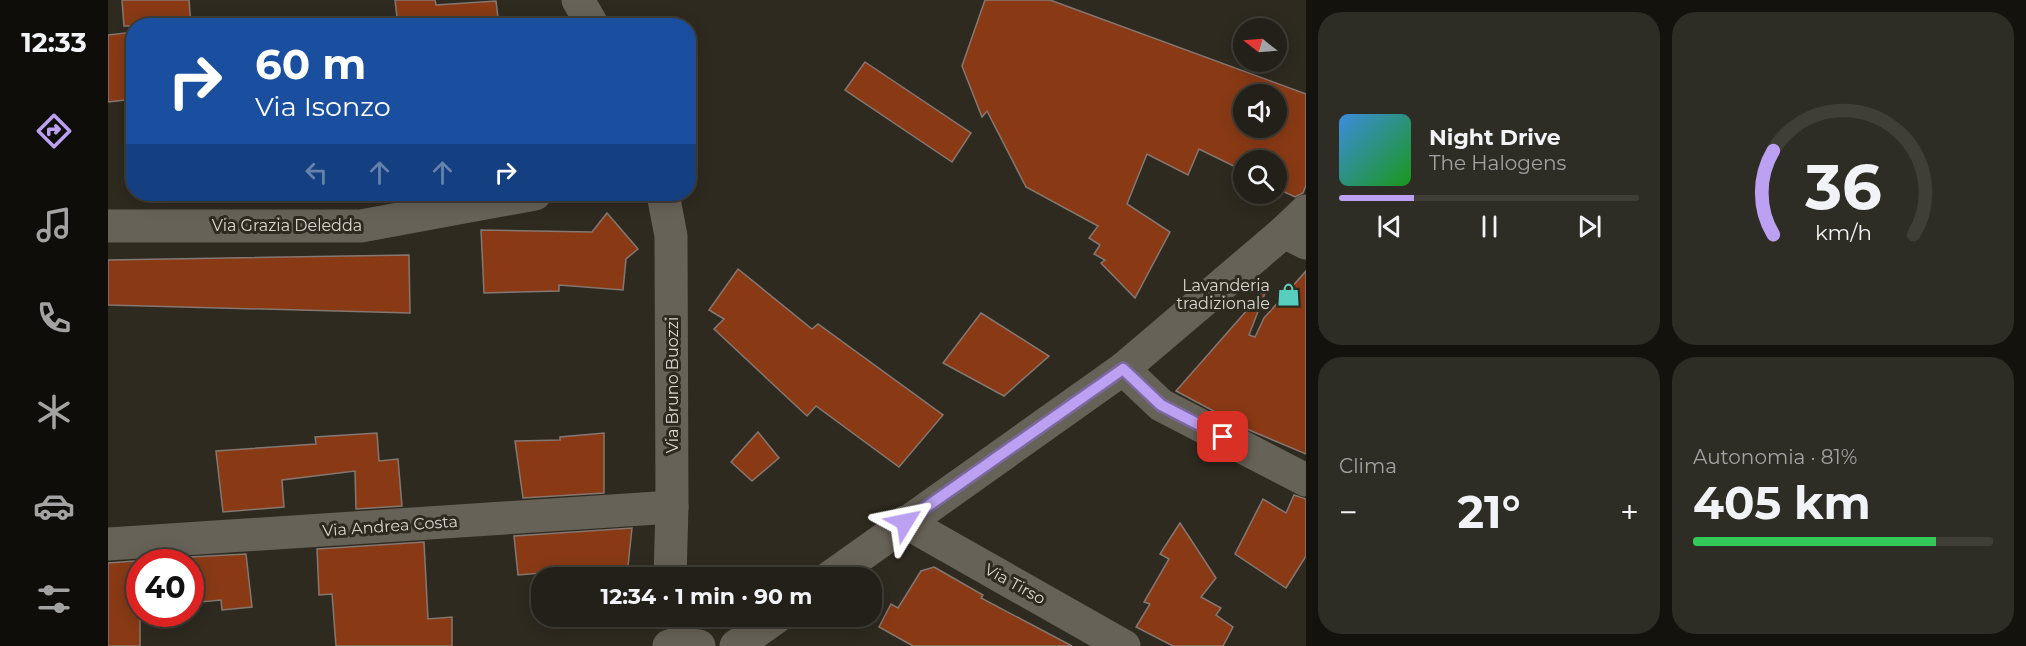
<!DOCTYPE html>
<html lang="it">
<head>
<meta charset="utf-8">
<style>
	:root { --surface:#222018; --page:#2e2d25; --text:#f1f3f6; --muted:#a2a3a2; --line:#3f3e37; --accent:#bca0f2 }
	body { margin:0; font-family:Montserrat,sans-serif; background:var(--page); color:var(--text); height:100vh; display:flex; flex-direction:column; font-size:22px; white-space:nowrap }
	* { box-sizing:border-box; margin:0 }
	p { font-size:20px; color:var(--muted) }
	.icon { flex:none; width:33px; height:33px; fill:none; stroke:currentColor; stroke-width:2; stroke-linecap:round; stroke-linejoin:round }
	.map { position:relative; flex:1; overflow:hidden }
	.sheet { display:flex; flex-direction:column; gap:12px; padding:12px; background:#13120d; width:720px }
	.sheet>* { flex:none }
	.banner { position:absolute; left:18px; top:18px; width:570px; height:183px; border-radius:24px; box-shadow:0 3px 15px #0003,0 0 0 2px var(--line); background:#1a4fa0; color:#fff; overflow:hidden }
	.needle { width:39px; rotate:287deg }
	.tools { position:absolute; left:1125px; top:18px; display:grid; gap:12px }
	.tools a { display:grid; place-items:center; width:54px; height:54px; border-radius:50%; background:var(--surface); box-shadow:0 3px 15px #0003,0 0 0 2px var(--line); font-size:30px }
	.speed { position:absolute; left:18px; top:549px; display:flex; gap:12px; font-size:30px; font-weight:700; text-align:center }
	.speed>* { display:grid; place-content:center; width:78px; height:78px; border-radius:50%; background:var(--surface); box-shadow:0 3px 15px #0003,0 0 0 2px var(--line); line-height:1 }
	.speed .limit { border:9px solid #d22; background:#fff; color:#111 }
	.pin { position:absolute; display:grid; place-items:center; width:51px; height:51px; color:#fff; margin:-26px; border-radius:12px; box-shadow:0 3px 9px #0006 }
	.me { position:absolute; width:66px; margin:-33px; rotate:55deg; stroke-linejoin:round; filter:drop-shadow(0 0 4px #0008) }
	.turn { display:flex; align-items:center; gap:21px; height:126px; padding:0 30px; font-size:27px }
	.turn .icon { width:78px; height:78px; stroke-width:2.5 }
	.turn b { display:block; font-size:42px; line-height:51px }
	.lanes { display:flex; align-items:center; height:57px; padding:0 30px; background:#0003; justify-content:center; gap:30px; direction:ltr }
	.lanes .off { opacity:.35 }
	.big { font-size:45px; font-weight:700; line-height:1.1 }
	.sheet .card { flex:1; display:flex; flex-direction:column; justify-content:center; gap:9px; min-width:0; padding:0 21px; border-radius:24px; background:var(--page) }
	.sheet .dial { align-items:center; gap:0 }
	.dial svg { height:156px; overflow:visible; fill:none; stroke:var(--line); stroke-width:7; stroke-linecap:round; text-anchor:middle }
	.dial text { fill:var(--text); stroke:none }
	.song { display:flex; align-items:center; gap:18px }
	.cover { width:72px; height:72px; border-radius:9px; background:linear-gradient(135deg,hsl(210 70% 55%),hsl(120 70% 35%)) }
	.played { height:6px; border-radius:3px; background:linear-gradient(90deg,var(--accent) 25%,var(--line) 25%) }
	.keys { display:flex; justify-content:space-around; direction:ltr }
	.heat { display:flex; justify-content:space-between; align-items:center; font-size:33px; direction:ltr }
	.charge { height:9px; border-radius:4px; background:linear-gradient(90deg,#34c759 81%,var(--line) 0) }
	.sheet .tiles { flex:1; display:grid; gap:12px; grid-template-columns:repeat(2,1fr) }
	.trip { position:absolute; left:423px; top:567px; width:351px; height:60px; border-radius:24px; background:var(--surface); box-shadow:0 3px 15px #0003,0 0 0 2px var(--line); font-weight:700; line-height:60px; text-align:center }
	main { display:flex; flex:1; min-height:0 }
	.tab-bar { display:flex; flex-direction:column; width:108px; justify-content:space-around; align-items:center; background:#0e0d0a; color:var(--muted) }
	.tab-bar .icon { width:42px; height:42px }
	.tab-bar .on { color:var(--accent) }
	.tab-bar b { font-size:27px; color:var(--text) }
	.map>svg:first-child { display:block }
</style>
</head>
<body>
<main>
<nav class="tab-bar">
<b>12:33</b>
<svg class="icon on" aria-label="directions" viewBox="0 0 24 24"><path d="M12 3l9 9-9 9-9-9zM9 14v-3h6M13 9l2 2-2 2"/></svg>
<svg class="icon" aria-label="music" viewBox="0 0 24 24"><path d="M9 18V5l10-2v13"/><circle cx="6" cy="18" r="3"/><circle cx="16" cy="16" r="3"/></svg>
<svg class="icon" aria-label="phone" viewBox="0 0 24 24"><path d="M5 4h4l2 5-3 2q2 4 5 5l2-3 5 2v4C11 20 4 13 5 4z"/></svg>
<svg class="icon" aria-label="climate" viewBox="0 0 24 24"><path d="M12 3v18M4 7l16 10M4 17L20 7"/></svg>
<svg class="icon" aria-label="car" viewBox="0 0 24 24"><path d="M5 17H2v-5l4-1 3-4h7l3 4 3 1v5h-3M9 17h6M6 11h13"/><circle cx="7" cy="17" r="2"/><circle cx="17" cy="17" r="2"/></svg>
<svg class="icon" aria-label="filters" viewBox="0 0 24 24"><path d="M4 7h16M4 17h16"/><circle cx="9" cy="7" r="2"/><circle cx="15" cy="17" r="2"/></svg>
</nav>
<div class="map">
<svg width="1198" height="646" viewBox="0 0 1198 646">
	<rect width="100%" height="100%" fill="#2e2a20"/>
	<!-- building -->
	<g fill="#893a15" stroke="#857772" stroke-width="1.5" fill-rule="evenodd">
		<polygon points="14,0 81,0 83,26 16,26"/>
		<polygon points="287,0 327,0 328,5 388,1 391,26 290,26"/>
		<path d="M877 0H942L1198 94V185L1195 193 1187 197 1168 188V160H1136V171L1091 149 1080 175 1039 154 1019 204 1062 232 1027 298 993 263 997 260 986 254 992 245 981 238 990 226 918 187 879 111 874 117 854 66ZM1136 94H1168V128H1136Z"/>
		<polygon points="26,32 26,99 0,102 0,35"/>
		<polygon points="757,62 863,133 844,162 737,90"/>
		<polygon points="499,213 530,249 518,259 515,290 451,285 451,291 376,293 373,230 484,232"/>
		<polygon points="301,255 302,313 0,305 0,260"/>
		<polygon points="630,269 704,329 710,324 835,415 791,467 708,406 699,416 606,329 616,319 601,310"/>
		<polygon points="1198,271 1198,454 1141,430 1068,391 1155,292 1157,293 1141,335 1147,337 1156,318"/>
		<polygon points="873,313 941,356 896,396 835,363"/>
		<polygon points="650,432 671,458 644,481 623,462"/>
		<polygon points="269,433 271,461 290,459 294,506 248,509 247,471 174,480 176,507 115,512 108,451 208,444 207,437"/>
		<polygon points="496,433 496,493 415,498 407,441 452,440 452,437"/>
		<polygon points="1186,495 1198,499 1198,556 1178,588 1127,554 1155,499 1178,513"/>
		<polygon points="1072,523 1108,578 1093,597 1113,608 1108,615 1125,627 1115,646 1065,646 1028,627 1042,604 1036,602 1061,559 1052,554"/>
		<polygon points="524,528 520,566 410,575 406,536"/>
		<polygon points="316,542 320,619 344,617 344,646 228,646 224,594 211,595 209,549"/>
		<polygon points="138,554 144,607 114,610 113,600 82,603 82,557"/>
		<polygon points="27,561 32,561 32,646 0,646 0,563"/>
		<polygon points="826,567 875,595 873,598 964,646 805,646 771,627 783,604 790,608 813,571"/>
	</g>
	<g fill="none" stroke-linecap="round" stroke-linejoin="round">
		<!-- street -->
		<g stroke="#676257" stroke-width="33">
			<polyline points="0,226 253,226 427,194"/>
			<polyline points="1176,232 1198,243"/>
			<polyline points="1015,369 1053,405 1198,480"/>
			<polyline points="797,522 1016,646"/>
			<polyline points="0,544 564,507"/>
		</g>
		<!-- secondary -->
		<g stroke="#676257" stroke-width="33">
			<polyline points="470,0 485,26"/>
			<polyline points="555,194 563,236 564,507 562,578"/>
			<polyline points="721,578 1015,369 1176,232 1198,211"/>
			<polyline points="561,646 572,643 591,646"/>
			<polyline points="628,646 670,616"/>
		</g>
	</g>
	<g fill="none" stroke-linecap="round" stroke-linejoin="round">
		<defs>
			<polyline id="route" points="797,522 1015,369 1053,405 1115,437"/>
		</defs>
		<!-- route casing -->
		<use href="#route" stroke="#7a689d" stroke-width="15"/>
		<!-- route -->
		<use href="#route" stroke="#bca0f2" stroke-width="10"/>
	</g>
	<!-- icons -->
	<defs>
		<symbol id="shop-bare" viewBox="-9 -9 18 18"><path d="M-5-2.5h2.3a2.7 3.5 0 0 1 5.4 0H5L5.5 6h-11ZM-1.5-2.5h3a1.5 2.3 0 0 0-3 0Z" fill="#58cebf" stroke="#2e2a20" stroke-width="2.5" paint-order="stroke"/></symbol>
	</defs>
	<g fill-rule="evenodd">
		<use href="#shop-bare" x="1164" y="278" width="33" height="33"/>
	</g>
	<g text-anchor="middle" dominant-baseline="central" stroke-width="6" stroke-linejoin="round" paint-order="stroke">
		<!-- street labels -->
		<g font-size="16" fill="#d9d7d0" stroke="#2e2a20">
			<text x="179" y="225">Via Grazia Deledda</text>
			<text transform="translate(564 385) rotate(-90)">Via Bruno Buozzi</text>
			<text transform="translate(282 526) rotate(-4)">Via Andrea Costa</text>
			<text transform="translate(907 584) rotate(29)">Via Tirso</text>
		</g>
		<!-- poi labels -->
		<g font-size="16" fill="#d9d7d0" stroke="#2e2a20" text-anchor="end">
			<text x="1162" y="285">Lavanderia<tspan x="1162" dy="18">tradizionale</tspan></text>
		</g>
	</g>
</svg>
<div class="tools">
<a><svg class="needle" viewBox="-14 -14 28 28"><path d="M0-13l5 13h-10z" fill="#e53935"/><path d="M0 13l5-13h-10z" fill="#a2a3a2"/></svg></a>
<a><svg class="icon" aria-label="sound" viewBox="0 0 24 24"><path d="M4 9h4l5-4v14l-5-4H4zM17 9q2 3 0 6"/></svg></a>
<a><svg class="icon" aria-label="search" viewBox="0 0 24 24"><circle cx="10" cy="10" r="6"/><path d="M15 15l6 6"/></svg></a>
</div>
<div class="speed"><div class="limit">40</div></div>
<div class="pin" style="left:1115px;top:437px;background:#d93025"><svg class="icon" aria-label="arrive" viewBox="0 0 24 24"><path d="M6 21V4h12l-3 4 3 4H6"/></svg></div>
<svg class="me" style="left:797px;top:522px" viewBox="-20 -20 40 40"><path d="M0-17L14 15 0 8-14 15z" fill="#bca0f2" stroke="#fff" stroke-width="4"/></svg>
<div class="trip">12:34 · 1 min · 90 m</div>
<div class="banner">
<div class="turn"><svg class="icon" aria-label="right" viewBox="0 0 24 24"><path d="M7 20v-9h11M14 6l5 5-5 5"/></svg><div><b>60 m</b>Via Isonzo</div></div>
<div class="lanes"><svg class="icon off" aria-label="left" viewBox="0 0 24 24"><path d="M17 20v-9H6M10 6l-5 5 5 5"/></svg><svg class="icon off" aria-label="ahead" viewBox="0 0 24 24"><path d="M12 20V5M6 11l6-6 6 6"/></svg><svg class="icon off" aria-label="ahead" viewBox="0 0 24 24"><path d="M12 20V5M6 11l6-6 6 6"/></svg><svg class="icon" aria-label="right" viewBox="0 0 24 24"><path d="M7 20v-9h11M14 6l5 5-5 5"/></svg></div>
</div>
</div>
<section class="sheet">
<div class="tiles">
<div class="card">
<div class="song"><i class="cover"></i><div><b>Night Drive</b><p>The Halogens</p></div></div>
<div class="played"></div>
<div class="keys"><svg class="icon" aria-label="previous" viewBox="0 0 24 24"><path d="M18 5L8 12l10 7zM5 5v14"/></svg><svg class="icon" aria-label="pause" viewBox="0 0 24 24"><path d="M8 5v14M16 5v14"/></svg><svg class="icon" aria-label="next" viewBox="0 0 24 24"><path d="M6 5l10 7-10 7zM19 5v14"/></svg></div>
</div>
<div class="card dial"><svg viewBox="0 0 100 80">
<path d="M14 69A42 42 0 1 1 86 69"/>
<path d="M14 69A42 42 0 0 1 14 26" stroke="#bca0f2"/>
<text x="50" y="56" font-size="32" font-weight="700">36</text>
<text x="50" y="72" font-size="11">km/h</text>
</svg></div>
<div class="card"><p>Clima</p>
<div class="heat"><a>−</a><b class="big">21°</b><a>+</a></div>
</div>
<div class="card"><p>Autonomia · 81%</p><b class="big">405 km</b><div class="charge"></div></div>
</div>
</section>
</main>
</body>
</html>
